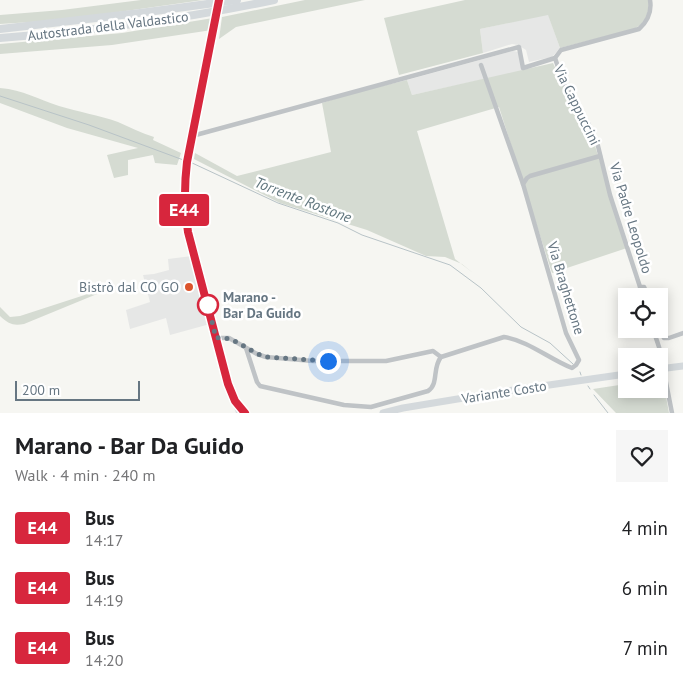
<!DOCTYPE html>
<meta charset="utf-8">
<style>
body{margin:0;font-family:"PT Sans",sans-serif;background:#f6f6f6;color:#202124;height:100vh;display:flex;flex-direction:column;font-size:19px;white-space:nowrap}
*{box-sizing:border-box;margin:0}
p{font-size:16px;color:#757577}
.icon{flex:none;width:28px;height:28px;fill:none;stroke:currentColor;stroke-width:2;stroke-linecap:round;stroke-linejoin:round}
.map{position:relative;height:413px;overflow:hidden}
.sheet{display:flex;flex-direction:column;background:#fff;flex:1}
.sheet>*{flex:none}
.badge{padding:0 10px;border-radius:4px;font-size:18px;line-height:32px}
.controls{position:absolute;left:618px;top:288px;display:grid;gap:10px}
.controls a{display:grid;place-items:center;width:50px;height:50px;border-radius:0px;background:#fff;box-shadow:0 2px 12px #0003;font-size:25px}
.scale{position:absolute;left:15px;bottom:12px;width:125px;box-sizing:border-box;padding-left:5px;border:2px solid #667682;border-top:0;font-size:14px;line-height:18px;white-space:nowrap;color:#667682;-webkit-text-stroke:4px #fff;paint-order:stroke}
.you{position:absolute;width:25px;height:25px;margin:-12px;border:4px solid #fff;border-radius:50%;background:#1a73e8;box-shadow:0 0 0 8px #1a73e833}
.map>.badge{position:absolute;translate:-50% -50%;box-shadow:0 0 0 2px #fff}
.round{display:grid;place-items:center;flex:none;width:52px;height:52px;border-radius:0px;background:#f6f6f6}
.summary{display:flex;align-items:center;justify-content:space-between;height:85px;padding:0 15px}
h1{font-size:24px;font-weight:700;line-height:38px}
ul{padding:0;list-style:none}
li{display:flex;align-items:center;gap:15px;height:60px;padding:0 15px}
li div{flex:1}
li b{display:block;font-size:19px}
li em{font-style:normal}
li .badge{min-width:55px;font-weight:700;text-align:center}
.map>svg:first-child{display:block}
.built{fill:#e6e7e6}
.green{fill:#d5dbd2}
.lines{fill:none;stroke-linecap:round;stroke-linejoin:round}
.stream{stroke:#b8c3c7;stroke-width:1}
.minor{stroke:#bfc3c6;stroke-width:4.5}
.secondary{stroke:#d4d9dc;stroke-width:5.5}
.trunk{stroke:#d4d9dc;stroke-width:7}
.motorway{stroke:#d4d9dc;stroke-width:8}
.line-casing{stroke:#fff;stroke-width:11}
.line{stroke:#d7263d;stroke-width:8}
.walk{stroke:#667682;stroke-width:5;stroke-dasharray:0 9}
.poi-dot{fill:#dc542c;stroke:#fff;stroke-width:2}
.stop-dot{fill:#fff;stroke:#d7263d;stroke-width:2.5}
.labels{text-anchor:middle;stroke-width:5;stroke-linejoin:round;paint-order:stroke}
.street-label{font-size:14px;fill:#667682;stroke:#fff}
.poi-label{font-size:14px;fill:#667682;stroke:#fff;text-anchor:end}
.stop-label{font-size:14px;font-weight:bold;fill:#667682;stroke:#fff;text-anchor:start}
.water-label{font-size:15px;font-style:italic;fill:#62777f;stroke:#fff}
</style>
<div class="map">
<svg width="683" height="413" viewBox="0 0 683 413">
<rect width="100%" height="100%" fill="#f6f6f2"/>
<g class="built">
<path d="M548,14L560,48L552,57L529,62L526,50L518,45L512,44L483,53L480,29Z"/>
<path d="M513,51L519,52L523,64L527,68L531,69L412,95L407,80Z"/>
<path d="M192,256L210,324L170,335L166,318L130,329L126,310L150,302L143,275L154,274L169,270L168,259Z"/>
</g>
<g class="green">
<path d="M141,0H203L62,20L0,24V15L62,10Z"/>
<path d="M305,0H365L236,27L219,39L222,17Z"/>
<path d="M465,0H649C649,13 646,23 634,29L560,48L548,15L480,29L483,53L399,75L384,18Z"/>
<path d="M213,18L212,30L112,45L0,54V44L122,33Z"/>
<path d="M553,63L570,99L591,133L627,248L552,273L499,107L417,131L455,259L473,273L462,264L445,257L426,256L367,230L280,203L194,159L195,153L237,176L331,152L322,103L353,93L407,80L412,95Z"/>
<path d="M0,88C24,90 37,99 59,106C78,112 99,115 118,122C130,127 141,133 154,137L153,140L181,153L177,165L155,163L153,155L128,160V175L114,178L107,155L138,148L67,128L0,103Z"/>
<path d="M97,291V294L24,324C13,326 9,324 0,316V307L10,317L20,316Z"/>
<path d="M663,380L669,413H616L593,389L626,384V389H659V381Z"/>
</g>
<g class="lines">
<g class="stream">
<path d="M0,96L89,125L186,161"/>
<path d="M190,162L278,203L338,223L362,235L450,265L481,288L521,327L550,343L573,364"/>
<path d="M580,372L581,375"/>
<path d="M588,386L590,389"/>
<path d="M594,395L608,413"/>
</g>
<g class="minor">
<path d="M481,65L523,184"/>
<path d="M192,136L519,47L523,68L555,58"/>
<path d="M640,287H644L648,296"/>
<path d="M643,296L610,195L598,146L588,123L563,82L555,58L561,50L639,29C648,21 652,12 650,0"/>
<path d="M659,327L664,338H669L683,333"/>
<path d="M653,329L659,347L672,413"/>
<path d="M217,338H229L257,354L266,357L313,361H386L433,351L441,357"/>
<path d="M246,348L257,382L260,386L344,405L371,407L428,391C439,384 432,368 441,357L504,337C529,341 549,359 572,368L576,365L579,360L566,333L523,184L527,178L530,176L600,156"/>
</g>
<g class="secondary">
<path d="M217,9L187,163C184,188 184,207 188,232L228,384L239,413"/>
<path d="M238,404L244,413"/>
</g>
<g class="trunk">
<path d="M659,369L683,366"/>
<path d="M383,413L403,408L500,392L626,374"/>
</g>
<g class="motorway">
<path d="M0,29L140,13L237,0"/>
<path d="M0,38C92,31 184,19 274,0"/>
</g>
</g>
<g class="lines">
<g class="line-casing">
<path id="line" d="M219,0L187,162C184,187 184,208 188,232L228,384L235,401L245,413"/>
</g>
<use href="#line" class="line"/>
<path class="walk" d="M208,305L216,338C234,335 249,352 266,357L328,361"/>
</g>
<circle class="poi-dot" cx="189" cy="287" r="5"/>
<circle class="stop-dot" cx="208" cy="305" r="10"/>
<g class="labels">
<g class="street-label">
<text transform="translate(108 26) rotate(-7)" y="5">Autostrada della Valdastico</text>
<text transform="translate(577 105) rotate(64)" y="5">Via Cappuccini</text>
<text transform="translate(631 218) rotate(73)" y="5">Via Padre Leopoldo</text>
<text transform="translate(566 288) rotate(73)" y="5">Via Braghettone</text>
<text transform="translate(504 392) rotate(-9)" y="5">Variante Costo</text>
</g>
<g class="poi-label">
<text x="179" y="292">Bistrò dal CO GO</text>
</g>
<g class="stop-label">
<text x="223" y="302">Marano -<tspan x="223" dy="16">Bar Da Guido</tspan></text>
</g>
<g class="water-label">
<text transform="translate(303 200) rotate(21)" y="5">Torrente Rostone</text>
</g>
</g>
</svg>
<div class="controls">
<a><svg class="icon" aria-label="locate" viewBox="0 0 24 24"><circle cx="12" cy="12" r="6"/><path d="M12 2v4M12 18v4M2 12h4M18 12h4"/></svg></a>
<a><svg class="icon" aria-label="layers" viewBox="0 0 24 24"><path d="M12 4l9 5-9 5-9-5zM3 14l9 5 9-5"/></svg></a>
</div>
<div class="scale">200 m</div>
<div class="you" style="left:328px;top:361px"></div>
<b class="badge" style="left:184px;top:210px;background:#d7263d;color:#fff">E44</b>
</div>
<section class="sheet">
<div class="summary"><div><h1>Marano - Bar Da Guido</h1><p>Walk · 4 min · 240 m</p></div><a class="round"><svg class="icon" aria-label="heart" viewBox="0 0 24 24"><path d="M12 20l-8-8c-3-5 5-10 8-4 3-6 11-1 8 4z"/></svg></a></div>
<ul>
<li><span class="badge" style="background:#d7263d;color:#fff">E44</span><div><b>Bus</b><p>14:17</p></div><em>4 min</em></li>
<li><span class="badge" style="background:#d7263d;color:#fff">E44</span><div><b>Bus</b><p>14:19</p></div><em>6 min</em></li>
<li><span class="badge" style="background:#d7263d;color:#fff">E44</span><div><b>Bus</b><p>14:20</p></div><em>7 min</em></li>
</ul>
</section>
